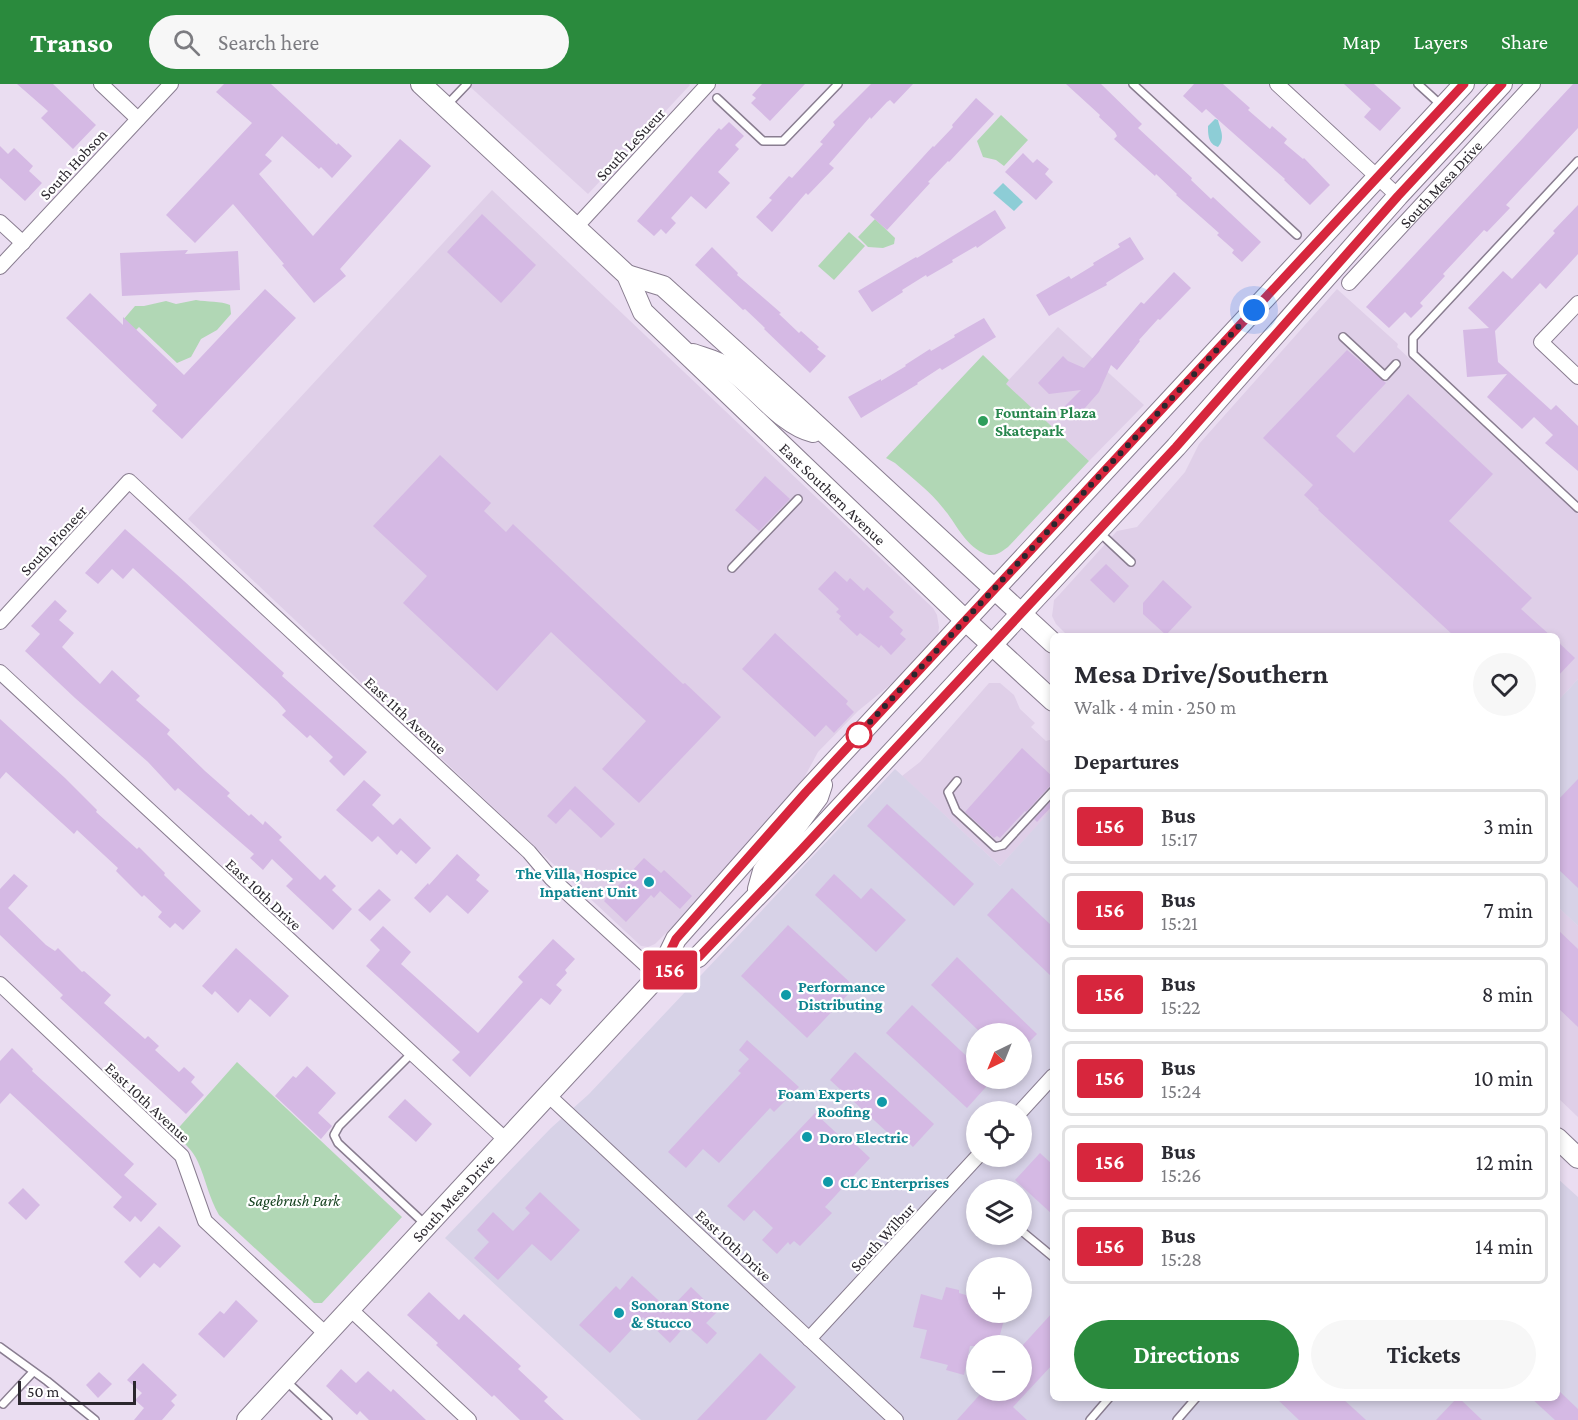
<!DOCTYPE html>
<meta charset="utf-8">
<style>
body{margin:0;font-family:"Crimson Pro",serif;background:#f7f7f7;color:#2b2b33;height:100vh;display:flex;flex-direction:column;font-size:22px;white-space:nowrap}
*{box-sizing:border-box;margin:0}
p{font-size:20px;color:#7c7c81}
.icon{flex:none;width:33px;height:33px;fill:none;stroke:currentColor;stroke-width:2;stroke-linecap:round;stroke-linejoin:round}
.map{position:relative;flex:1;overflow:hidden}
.drawer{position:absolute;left:1050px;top:549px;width:510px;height:768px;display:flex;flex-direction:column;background:#fff;border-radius:9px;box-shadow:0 3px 9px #0003}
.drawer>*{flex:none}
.badge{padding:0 12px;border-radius:4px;font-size:21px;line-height:39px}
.needle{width:39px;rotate:223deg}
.buttons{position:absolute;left:966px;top:939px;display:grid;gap:12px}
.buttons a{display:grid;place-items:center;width:66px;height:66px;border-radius:50%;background:#fff;box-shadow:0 3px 9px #0003;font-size:30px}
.scale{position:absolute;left:18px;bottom:15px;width:118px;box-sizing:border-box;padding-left:6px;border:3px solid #2b272e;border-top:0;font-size:16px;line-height:21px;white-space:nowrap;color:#2b272e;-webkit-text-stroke:4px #fff;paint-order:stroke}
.you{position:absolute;width:30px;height:30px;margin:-15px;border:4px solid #fff;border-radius:50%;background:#1a73e8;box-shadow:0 0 0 9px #1a73e833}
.map>.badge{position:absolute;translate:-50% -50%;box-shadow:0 0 0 3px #fff}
h2{padding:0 24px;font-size:22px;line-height:54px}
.round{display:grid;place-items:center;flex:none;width:63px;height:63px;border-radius:32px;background:#f7f7f7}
.headline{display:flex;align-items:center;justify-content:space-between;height:102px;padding:0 24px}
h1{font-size:28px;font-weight:700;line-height:45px}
.cta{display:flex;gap:12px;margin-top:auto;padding:12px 24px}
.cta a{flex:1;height:69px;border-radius:36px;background:#2a8a3d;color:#fff;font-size:24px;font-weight:700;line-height:69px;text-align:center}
.cta a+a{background:#f7f7f7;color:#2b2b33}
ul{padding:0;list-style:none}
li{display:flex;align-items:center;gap:18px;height:75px;margin:0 12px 9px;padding:0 12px;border:3px solid #e1e1e2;border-radius:9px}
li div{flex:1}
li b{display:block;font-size:22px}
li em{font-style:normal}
li .badge{min-width:66px;font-weight:700;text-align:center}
header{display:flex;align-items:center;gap:36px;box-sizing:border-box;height:84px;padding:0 30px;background:#2a8a3d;color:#fff}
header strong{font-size:28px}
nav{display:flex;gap:33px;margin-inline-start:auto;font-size:21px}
.search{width:420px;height:54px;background:#f7f7f7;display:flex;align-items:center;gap:15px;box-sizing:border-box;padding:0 21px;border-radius:33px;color:#7c7c81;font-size:22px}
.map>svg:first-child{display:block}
.built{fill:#dfcfe8}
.industrial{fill:#d7d2e7;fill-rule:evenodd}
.green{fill:#b1d7b5}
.water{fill:#8dcdd6}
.building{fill:#d5b9e4}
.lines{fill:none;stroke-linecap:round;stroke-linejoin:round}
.lane-casing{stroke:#897d90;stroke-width:10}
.street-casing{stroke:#897d90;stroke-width:16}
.secondary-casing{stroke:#897d90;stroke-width:22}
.lane{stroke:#fff;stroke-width:7}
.street{stroke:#fff;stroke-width:14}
.secondary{stroke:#fff;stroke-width:20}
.line-casing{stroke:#fff;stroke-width:14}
.line{stroke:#d7263d;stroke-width:9}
.walk{stroke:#2b272e;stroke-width:6;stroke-dasharray:0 10.8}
.leisure-dot{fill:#2e9e5b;stroke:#fff;stroke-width:2}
.stop-dot{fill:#fff;stroke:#d7263d;stroke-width:3}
.culture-dot{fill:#0f9aa8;stroke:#fff;stroke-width:2}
.labels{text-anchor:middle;stroke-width:4.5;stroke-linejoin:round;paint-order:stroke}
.street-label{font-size:16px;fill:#2b272e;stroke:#fff}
.leisure-label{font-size:16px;font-weight:bold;fill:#27864d;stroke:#fff;text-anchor:start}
.culture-label{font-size:16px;font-weight:bold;fill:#0d838f;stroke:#fff;text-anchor:start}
.park-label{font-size:16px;font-style:italic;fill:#113e1b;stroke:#fff}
</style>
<header>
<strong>Transo</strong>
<div class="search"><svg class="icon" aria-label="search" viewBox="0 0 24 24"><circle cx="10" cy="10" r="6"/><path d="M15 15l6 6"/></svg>Search here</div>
<nav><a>Map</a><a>Layers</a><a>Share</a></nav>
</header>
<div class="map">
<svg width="1578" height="1336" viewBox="0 0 1578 1336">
<rect width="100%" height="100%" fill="#eaddf1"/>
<g class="built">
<path d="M467,0H689L690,1L588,110Z"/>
<path d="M492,106L933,524L937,531L939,543L938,551L901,592L858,627L818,668L798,705L698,817L655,860L648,863L641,862L568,794L188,435Z"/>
<path d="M1337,205L1398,260L1397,263L1578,430V595L1557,618V552H1068L1056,540L1052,532L1053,525L1054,516L1059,511L1117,447L1137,443L1185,388L1199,360Z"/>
<path d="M1058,243L1144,321L1089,377L1005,300Z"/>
<path d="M989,599H1000L1014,611L1020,625L1035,639L1031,643L1046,657L1053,655V725L1000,782L902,692L920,678Z"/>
<path d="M1557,822L1578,842V1033L1557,1013Z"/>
</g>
<g class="industrial">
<path d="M1578,595V842L1557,822V618Z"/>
<path d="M895,685L1000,782L1053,724V1314H1557V1094L1578,1113V1336H641L445,1154L551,1044L589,1010ZM976,950H1022V994H976ZM976,1028H1022V1072H976ZM976,1106H1022V1150H976ZM976,1184H1022V1228H976ZM976,1262H1022V1306H976Z"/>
</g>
<g class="green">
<path d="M1001,31L1028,56L1004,82L996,76L983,73L977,57Z"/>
<path d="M875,135L895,154L894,160L883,164L868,163L858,153Z"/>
<path d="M849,148L865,162L834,196L818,182Z"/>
<path d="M196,216C207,218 221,217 230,221L231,230L217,246L201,255L191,273L177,279L139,243L135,247L123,236L135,222H144L166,217L176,220Z"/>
<path d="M983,271L1009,296L1006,300L1089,377L1008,463C1000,469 993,474 983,469C964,460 956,439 943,424C930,407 911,393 895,379L886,374Z"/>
<path d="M237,978L402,1133L322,1219H314L310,1215L219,1131C209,1114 206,1096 198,1078C193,1066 183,1058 174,1049Z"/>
</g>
<g class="water">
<path d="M1215,35L1218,36C1220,45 1226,54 1218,63C1208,60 1208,50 1208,42Z"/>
<path d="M1003,99L1023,118L1014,127L993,109Z"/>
</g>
<g class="building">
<path d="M17,0H53L96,41L73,65L41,34L48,27Z"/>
<path d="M224,0H271L337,61L338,59L352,72L332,94L321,83L319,85L282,52L265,71L272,77L259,90L313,152L400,55L431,82L340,185L346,192L314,219L282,181L284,180L233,120L195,159L166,131L252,39L216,8Z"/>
<path d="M762,0H805L770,37L751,19L756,14L752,11Z"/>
<path d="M871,0H913L894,20L890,16L887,18L871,35L870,33L829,80L834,84L808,111L806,109L772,148L756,133L772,116L769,114L789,92L792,94L823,60L820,58L835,41L833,38Z"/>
<path d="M1066,0H1101L1142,40L1138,44L1192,94L1191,96L1211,115L1213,113L1261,158L1242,178L1232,169L1234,166L1217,151L1219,149L1176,111L1177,110L1156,90L1155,92L1114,55L1117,52L1115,48L1099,33L1100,31Z"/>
<path d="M1194,0H1223L1250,24L1248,26L1270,45L1272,42L1287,55L1284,59L1303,75L1304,74L1330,101L1310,121L1284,96L1285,95L1206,25L1202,29L1183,12Z"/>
<path d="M1344,0H1374L1401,24L1380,47L1364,33L1371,25Z"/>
<path d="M1573,0H1578V44L1506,121L1510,124L1487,148L1484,146L1443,190L1445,192L1420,219L1423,222L1411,234L1405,228L1389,244L1366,223Z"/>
<path d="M976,14L994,30L949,78L948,77L928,98L930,99L887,146L870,131L933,62L934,63L953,43L952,41Z"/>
<path d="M729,38L744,52L735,61L739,65L718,88L730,99L706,125L691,112L671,134L676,139L666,150L661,145L654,152L637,137L700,65L719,44L721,46Z"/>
<path d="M0,62L8,70L14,64L33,82L29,87L42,99L25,117L0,94Z"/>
<path d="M1023,69L1033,79L1037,75L1049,85L1045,90L1053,98L1036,116L1005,88Z"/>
<path d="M1578,121V170L1546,205L1540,199L1495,247L1498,278L1551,326L1556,321L1578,342V387L1545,359L1553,351L1534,333L1522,345L1487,313L1507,290L1467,293L1463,246L1489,244L1468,224L1503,187L1512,195L1555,149L1553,147Z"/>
<path d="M995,126L1006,144L977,164L976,162L952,176L953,178L927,193L926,191L902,206L903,208L872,228L858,207L916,173L917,174Z"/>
<path d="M482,130L536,181L501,219L447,168Z"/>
<path d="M1130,153L1144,175L1106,199L1107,201L1049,232L1036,211L1069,192L1071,195L1094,181L1093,179L1120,163L1118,160Z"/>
<path d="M712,163L738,189L737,191L781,229L779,230L799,249L801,247L819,263L817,265L826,272L810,289L764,245L765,244L745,225L743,226L695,181Z"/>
<path d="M188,166L185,170L238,167L240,206L122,212L120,169Z"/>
<path d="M1174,188L1191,204L1160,236L1158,235L1139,256L1140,257L1117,286L1111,281L1099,308L1084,325L1070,332L1062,325L1081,306L1049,310L1038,299L1063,272L1068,277L1084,284L1141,218L1144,220Z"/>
<path d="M265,205L296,234L182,355L152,327L157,321L66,234L90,209L123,241V233L184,291Z"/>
<path d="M984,234L996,253L942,286L940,284L917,299L918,300L861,334L848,313L881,295V297L906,282L905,281L930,265L931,267L955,253L954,251Z"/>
<path d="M1347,266L1386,299L1336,352L1354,369L1408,310L1493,390L1449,437L1532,514L1521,525L1551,552H1454L1318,426L1319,425L1304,411L1313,401L1263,354Z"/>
<path d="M440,371L491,419L484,427L506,448L513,440L683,600L685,599L721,633L639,719L602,685L646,637L551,548L497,607L403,519L427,492L373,442Z"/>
<path d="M765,392L790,415L759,447L735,426Z"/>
<path d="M125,445L184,497L284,589L282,592L367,668L344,692L329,677L333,673L310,651L307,654L282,631L286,627L277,617L133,484L123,495L112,485L98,500L85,489Z"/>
<path d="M1106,480L1129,502L1114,519L1090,496Z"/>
<path d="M835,487L847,498L850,494L864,507L867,503L894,528L889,533L903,546L900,550L906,555L891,571L881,561L879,564L860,549L857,552L839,535L841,532L836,528L839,525L818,505Z"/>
<path d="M1163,496L1192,523L1166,551L1143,530V519Z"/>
<path d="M55,516L67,527L59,536L74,549L62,563L100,600L112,586L140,612L136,616L170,646L167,650L205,687L230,709L227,712L249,732L251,730L263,741L265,737L282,753L279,756L320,796L325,791L336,802L332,806L352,825L333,846L286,802L293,795L272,775L263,786L250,774L254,770L178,704L175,707L148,678L75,614L25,567L40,550L31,542Z"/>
<path d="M775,549L848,617L846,620L854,628L834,649L826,641L815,653L742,585Z"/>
<path d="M1557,557L1575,574L1557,593Z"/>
<path d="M0,635L65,694L97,726L96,728L137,765L139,763L165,789L164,791L201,827L183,846L175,839L170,844L158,833L162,828L144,811L142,813L116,787L118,784L77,746L74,750L6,688L0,695Z"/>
<path d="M1022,664L1053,693V701L1049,703L1026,728L1025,727L1000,754L997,752L994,754L965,728Z"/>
<path d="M1578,695V804L1557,784V717Z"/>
<path d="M364,696L381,711L372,721L393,741L400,734L431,764L416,780L401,766L397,771L378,752L372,758L336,726Z"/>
<path d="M575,702L615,740L601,754L570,725L556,740L547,732Z"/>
<path d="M1053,715V721L1037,738L1034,735Z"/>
<path d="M887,720L974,800L954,822L867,742Z"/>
<path d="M457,770L480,791L476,796L489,807L468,830L447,811L430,829L414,814L428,799L429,801Z"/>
<path d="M644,774L661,789L664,786L692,812L680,825L660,807L654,814L651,811L626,838L604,817Z"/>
<path d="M14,790L28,802L8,824L46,861L55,867L58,864L82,888L84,887L111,911L104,919L145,955L148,952L159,962L155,966L179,988L184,983L195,993L191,998L204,1011L186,1030L60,914L63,911L0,851V805Z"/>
<path d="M834,790L861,815L871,804L906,836L876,868L815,811Z"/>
<path d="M1012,804L1053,843V894L987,831Z"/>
<path d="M379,805L391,816L370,837L358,826Z"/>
<path d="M788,841L855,903L807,954L741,892Z"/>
<path d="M383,842L411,868L401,880L478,949L523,898L518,893L553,855L575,875L565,886L567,889L556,901L562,906L550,921L541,914L470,993L452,976L460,968L366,882L380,866L370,856Z"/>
<path d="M1557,845L1578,865V943L1557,923Z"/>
<path d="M236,864L289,912L270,933L250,915L238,929L215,907L212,911L202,902Z"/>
<path d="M957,873L1037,950L1022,965V950H982L931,901Z"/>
<path d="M912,921L976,981V994H994L967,1024L886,949Z"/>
<path d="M747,956L799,1003L774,1028L770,1024L719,1079L703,1065L686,1084L668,1068L741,989L738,987L749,975L739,966Z"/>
<path d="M12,964L33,985L32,987L134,1080L124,1091L157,1120L141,1138L135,1132L130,1138L113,1123L122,1113L10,1009L0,1020V977Z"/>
<path d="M855,968L934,1040L913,1063L903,1053L898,1058L830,996Z"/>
<path d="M307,982L336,1009L318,1029L332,1042L321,1055L275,1012L293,992L296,994Z"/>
<path d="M405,1015L432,1040L416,1058L388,1033Z"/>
<path d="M815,1029L846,1058L850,1055L870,1074L825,1123L832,1129L800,1162L794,1157L790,1161L788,1158L777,1170L762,1156L773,1144L754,1126L744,1137L727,1122Z"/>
<path d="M1040,1069L1053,1081V1131L1015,1096Z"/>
<path d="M23,1104L40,1121L26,1136L8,1119Z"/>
<path d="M540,1108L580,1146L551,1177L532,1160L498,1196L474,1174L489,1158L477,1146L493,1128L513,1147L530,1129L525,1124Z"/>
<path d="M159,1142L181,1162L160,1184L154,1179L140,1194L124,1178Z"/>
<path d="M632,1192L669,1226L691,1203L717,1228L706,1239L717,1249L707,1260L686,1241L670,1259L643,1233L610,1269L579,1241L616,1202L620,1206Z"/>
<path d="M946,1203L959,1206V1209L976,1214V1228H991L1005,1232L997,1262L985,1259L984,1262H970L964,1291L946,1286L948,1281L920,1274L927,1246L913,1243L921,1210L942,1216Z"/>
<path d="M429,1208L459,1236L464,1230L521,1282L518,1285L548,1313L544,1317L564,1336H520L494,1311L492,1313L436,1261L438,1259L407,1231Z"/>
<path d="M236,1216L258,1237L224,1274L198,1250L220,1227L224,1230Z"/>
<path d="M1053,1228V1280L1013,1323L1027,1336H957L984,1306H1022V1262Z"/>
<path d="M760,1269L796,1303L766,1336H697Z"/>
<path d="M143,1279L177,1311L171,1317L175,1321L162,1336H134L144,1324L135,1316L142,1309L127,1296Z"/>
<path d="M341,1285L356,1299L368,1287L391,1308L393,1305L426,1336H369L360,1327L357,1331L326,1302Z"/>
<path d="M99,1288L112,1300L98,1314L86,1301Z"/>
<path d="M1557,1305L1578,1325V1336H1555L1531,1314H1557Z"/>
<path d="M1276,1314H1342L1366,1336H1299Z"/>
<path d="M1457,1314H1459L1482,1336H1436Z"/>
</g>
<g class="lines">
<g class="lane-casing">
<g id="lane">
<path d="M1133,0L1297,151"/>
<path d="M1418,0L1441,21"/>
<path d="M717,14L763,57H783L838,0"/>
<path d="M446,22L467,0"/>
<path d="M1578,77L1413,254V270L1578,424"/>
<path d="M1343,253L1385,292L1396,280"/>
<path d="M1100,449L1131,478"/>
<path d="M732,484L798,415"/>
<path d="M957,697L948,708L956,727L995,763L1003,761L1053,707"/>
<path d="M412,969L339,1042L334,1051L338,1059L425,1140"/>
<path d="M1024,1149L1053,1173"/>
<path d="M0,1263L47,1297L95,1336"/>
<path d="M286,1297L328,1336"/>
<path d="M3,1320L33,1288"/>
<path d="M1090,1336L1109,1314"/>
<path d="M1177,1336L1196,1314"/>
</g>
</g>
<g class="street-casing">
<g id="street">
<path d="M101,0L138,35"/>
<path d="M1277,0L1398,112"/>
<path d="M0,138L23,159"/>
<path d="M576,143L708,0"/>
<path d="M0,183L171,0"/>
<path id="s1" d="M1349,199L1533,0"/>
<path d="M1578,219L1541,258L1578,293"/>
<path d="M0,538L129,397L529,768L551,794L658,892"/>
<path d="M0,588L506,1056"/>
<path d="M0,900L182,1072L205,1137L326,1250"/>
<path d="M548,1011L896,1336"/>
<path d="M1020,1028L1053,992"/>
<path d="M350,1225L469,1336"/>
<path d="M809,1255L978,1072"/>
</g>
</g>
<g class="secondary-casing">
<g id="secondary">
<path id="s2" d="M421,0L627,191L643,228L965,536L1053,617"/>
<path d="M627,191L663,202L798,324L1053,559"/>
<path d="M693,270C704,274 717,277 728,284C754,301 782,341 813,348"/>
<path d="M758,805L763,787L818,713L822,701"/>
<path d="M658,892L698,873L801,766L1176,363L1398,112L1502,0"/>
<path d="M1557,1054L1578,1074"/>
<path id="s3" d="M247,1336L658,892L676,855L806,708L1464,0"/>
</g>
</g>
<use href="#lane" class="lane"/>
<use href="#street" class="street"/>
<use href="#secondary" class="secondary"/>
</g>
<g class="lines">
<g class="line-casing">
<path id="line" d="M1464,0L806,708L676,855L658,892L699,873L801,766L1176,363L1398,112L1502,0"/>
</g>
<use href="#line" class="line"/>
<path class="walk" d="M859,651L857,652L1254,226"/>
</g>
<circle class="leisure-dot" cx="983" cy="337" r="6"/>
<circle class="stop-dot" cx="859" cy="651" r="12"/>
<g class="culture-dot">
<circle cx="649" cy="798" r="6"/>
<circle cx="786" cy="911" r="6"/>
<circle cx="882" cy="1018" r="6"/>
<circle cx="807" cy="1053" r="6"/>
<circle cx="828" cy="1098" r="6"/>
<circle cx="619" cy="1229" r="6"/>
</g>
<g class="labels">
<g class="street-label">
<text transform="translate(630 60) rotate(-47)" y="6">South LeSueur</text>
<text transform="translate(73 80) rotate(-47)" y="6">South Hobson</text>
<text dy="6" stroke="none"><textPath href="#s1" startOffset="135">South Mesa Drive</textPath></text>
<text dy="6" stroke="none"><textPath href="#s2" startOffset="584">East Southern Avenue</textPath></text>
<text transform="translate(53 456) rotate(-47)" y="6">South Pioneer</text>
<text transform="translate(406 631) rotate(43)" y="6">East 11th Avenue</text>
<text transform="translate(264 810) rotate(43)" y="6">East 10th Drive</text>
<text transform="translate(148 1018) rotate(43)" y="6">East 10th Avenue</text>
<text dy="6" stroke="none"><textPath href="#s3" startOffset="303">South Mesa Drive</textPath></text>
<text transform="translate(882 1153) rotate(-47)" y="6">South Wilbur</text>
<text transform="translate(734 1161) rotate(43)" y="6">East 10th Drive</text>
</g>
<g class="leisure-label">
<text x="995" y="334">Fountain Plaza<tspan x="995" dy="18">Skatepark</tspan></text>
</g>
<g class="culture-label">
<text x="637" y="795" text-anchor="end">The Villa, Hospice<tspan x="637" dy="18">Inpatient Unit</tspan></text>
<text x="798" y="908">Performance<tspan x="798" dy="18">Distributing</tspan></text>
<text x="870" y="1015" text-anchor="end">Foam Experts<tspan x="870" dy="18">Roofing</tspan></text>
<text x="819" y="1059">Doro Electric</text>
<text x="840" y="1104">CLC Enterprises</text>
<text x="631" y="1226">Sonoran Stone<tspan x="631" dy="18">&amp; Stucco</tspan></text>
</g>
<g class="park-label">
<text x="294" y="1122">Sagebrush Park</text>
</g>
</g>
</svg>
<div class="buttons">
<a><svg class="needle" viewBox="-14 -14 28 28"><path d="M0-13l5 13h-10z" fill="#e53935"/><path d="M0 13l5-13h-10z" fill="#7c7c81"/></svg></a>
<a><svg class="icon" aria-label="locate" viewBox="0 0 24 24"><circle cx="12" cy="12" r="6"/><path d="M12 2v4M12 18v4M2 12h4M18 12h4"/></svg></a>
<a><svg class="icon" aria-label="layers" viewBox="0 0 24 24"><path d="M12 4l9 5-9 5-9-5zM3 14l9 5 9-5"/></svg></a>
<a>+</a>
<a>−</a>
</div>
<div class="scale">50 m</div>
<div class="you" style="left:1254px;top:226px"></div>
<b class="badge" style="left:670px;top:886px;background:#d7263d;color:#fff">156</b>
<section class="drawer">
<div class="headline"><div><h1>Mesa Drive/Southern</h1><p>Walk · 4 min · 250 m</p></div><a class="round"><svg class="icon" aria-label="heart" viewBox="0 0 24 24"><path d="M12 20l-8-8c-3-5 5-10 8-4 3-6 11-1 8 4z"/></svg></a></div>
<h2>Departures</h2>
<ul>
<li><span class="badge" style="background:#d7263d;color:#fff">156</span><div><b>Bus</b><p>15:17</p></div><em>3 min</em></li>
<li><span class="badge" style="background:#d7263d;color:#fff">156</span><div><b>Bus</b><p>15:21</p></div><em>7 min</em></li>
<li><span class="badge" style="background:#d7263d;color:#fff">156</span><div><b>Bus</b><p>15:22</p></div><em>8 min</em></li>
<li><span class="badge" style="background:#d7263d;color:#fff">156</span><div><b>Bus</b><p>15:24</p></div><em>10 min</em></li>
<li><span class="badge" style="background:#d7263d;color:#fff">156</span><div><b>Bus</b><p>15:26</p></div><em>12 min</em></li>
<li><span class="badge" style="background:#d7263d;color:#fff">156</span><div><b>Bus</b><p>15:28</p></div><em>14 min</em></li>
</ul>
<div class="cta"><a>Directions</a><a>Tickets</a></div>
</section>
</div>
